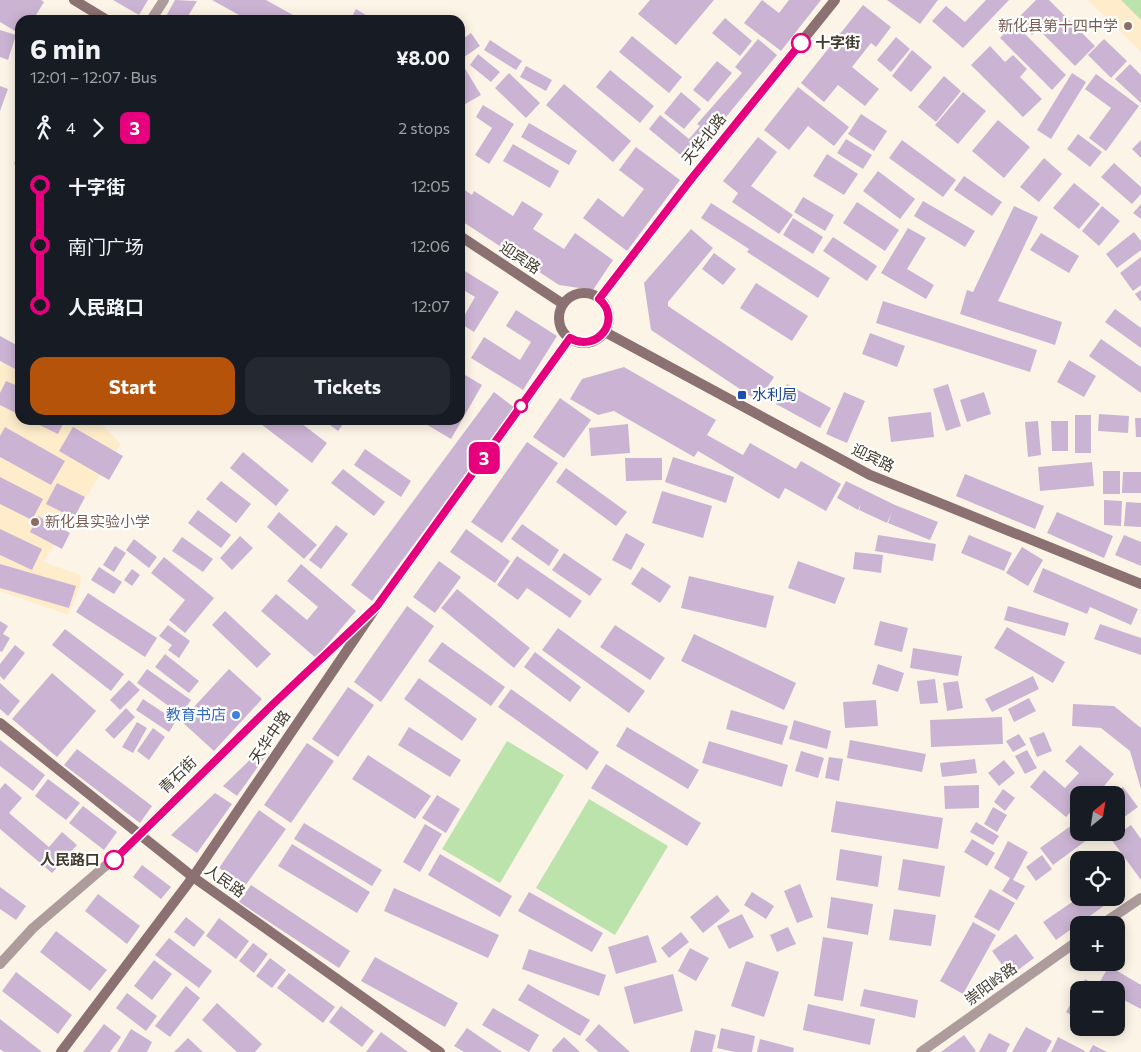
<!DOCTYPE html>
<meta charset="utf-8">
<style>
body{margin:0;font-family:Commissioner,"Noto Sans SC",sans-serif;background:#242831;color:#f1f3f6;height:100vh;display:flex;flex-direction:column;font-size:19px;white-space:nowrap}
*{box-sizing:border-box;margin:0}
p{font-size:16px;color:#9ea1a6}
.icon{flex:none;width:28px;height:28px;fill:none;stroke:currentColor;stroke-width:2;stroke-linecap:round;stroke-linejoin:round}
.map{position:relative;flex:1;overflow:hidden}
.drawer{position:absolute;left:15px;top:15px;width:450px;height:410px;display:flex;flex-direction:column;background:#171b24;border-radius:15px;box-shadow:0 2px 12px #0003}
.drawer>*{flex:none}
.badge{padding:0 10px;border-radius:8px;font-size:18px;line-height:32px}
.needle{width:32px;rotate:30deg}
.fabs{position:absolute;left:1070px;top:786px;display:grid;gap:10px}
.fabs a{display:grid;place-items:center;width:55px;height:55px;border-radius:10px;background:#171b24;box-shadow:0 2px 12px #0003;font-size:25px}
.map>.badge{position:absolute;translate:-50% -50%;box-shadow:0 0 0 2px #fff}
.legs{display:flex;align-items:center;gap:8px;height:55px;padding:0 15px;font-size:16px}
.legs p{margin-inline-start:auto}
.overview{display:flex;align-items:center;justify-content:space-between;height:85px;padding:0 15px}
h1{font-size:28px;font-weight:700;line-height:38px}
.primary-button{display:flex;gap:10px;margin-top:auto;padding:10px 15px}
.primary-button a{flex:1;height:58px;border-radius:15px;background:#b45309;color:#fff;font-size:20px;font-weight:700;line-height:58px;text-align:center}
.primary-button a+a{background:#242831;color:#f1f3f6}
ul{padding:0 15px;list-style:none}
li{display:flex;align-items:center;gap:18px;height:60px;font-size:19px}
li i{display:grid;place-items:center;width:8px;height:100%;margin:0 6px;background:currentColor}
li i::after{content:'';width:12px;height:12px;margin:-6px;border:4px solid;border-radius:50%;background:#171b24}
li p{margin-inline-start:auto}
li:first-child i{background:linear-gradient(#0000 50%,currentColor 0)}
li:last-child i{background:linear-gradient(currentColor 50%,#0000 0)}
.map>svg:first-child{display:block}
.built{fill:#feeccb}
.green{fill:#bde3ad}
.building{fill:#cbb4d3}
.lines{fill:none;stroke-linecap:round;stroke-linejoin:round}
.street{stroke:#ae9c9d;stroke-width:10}
.secondary{stroke:#8b7172;stroke-width:10}
.street-bridge{stroke:#ae9c9d;stroke-width:10}
.line-1-casing{stroke:#fff;stroke-width:11}
.line-1{stroke:#e6007e;stroke-width:8}
.education-dot{fill:#8d6e63;stroke:#fff;stroke-width:2}
.stop-1-dot{fill:#fff;stroke:#e6007e;stroke-width:2.5}
.transit-dot{fill:#1a4fb4;stroke:#fff;stroke-width:2}
.shop-dot{fill:#3f7fe0;stroke:#fff;stroke-width:2}
.labels{text-anchor:middle;stroke-width:4.5;stroke-linejoin:round;paint-order:stroke}
.education-label{font-size:15px;fill:#785e54;stroke:#fff;text-anchor:end}
.stop-label{font-size:15px;font-weight:bold;fill:#423b2d;stroke:#fff;text-anchor:start}
.street-label{font-size:15px;fill:#423b2d;stroke:#fff}
.transit-label{font-size:15px;fill:#164399;stroke:#fff;text-anchor:start}
.shop-label{font-size:15px;fill:#366cbe;stroke:#fff;text-anchor:end}
</style>
<div class="map">
<svg width="1141" height="1052" viewBox="0 0 1141 1052">
<rect width="100%" height="100%" fill="#fcf5e7"/>
<g class="built">
<path d="M1088,0H1141V52Z"/>
<path d="M6,356L20,364V420H97L121,444L43,562L81,575L80,587L68,615L0,591V366Z"/>
</g>
<g class="green">
<path d="M1121,0H1141V20Z"/>
<path d="M507,741L564,775L500,883L442,849Z"/>
<path d="M589,799L668,846L615,935L536,888Z"/>
</g>
<g class="building">
<path d="M0,0H41L44,2L33,20H20V34L0,22Z"/>
<path d="M113,0H148L139,15Z"/>
<path d="M175,0L197,1L187,18L190,20H164Z"/>
<path d="M212,0H266L302,20H248Z"/>
<path d="M650,0H714L676,45L638,14Z"/>
<path d="M762,0L779,13L789,0H821L781,51L744,23Z"/>
<path d="M887,0H938L920,24Z"/>
<path d="M986,0H1009L963,48L932,21L946,6L965,22Z"/>
<path d="M1036,0H1049L1095,46L1075,66L1038,29L1032,35L1016,20Z"/>
<path d="M863,5L891,27L876,47L871,43L852,67L879,89L865,106L838,85L824,102L801,83Z"/>
<path d="M356,9L374,20H350Z"/>
<path d="M725,18L752,41L740,56L712,33Z"/>
<path d="M1014,23L1066,75L1052,90L1000,38Z"/>
<path d="M0,30L16,35L8,60L0,57Z"/>
<path d="M471,33L480,46L460,60V41Z"/>
<path d="M632,36L682,77L669,93L619,52Z"/>
<path d="M896,37L910,49L891,72L877,60Z"/>
<path d="M758,39L777,55L689,162L649,129L660,115L689,139L700,126L697,124L742,73L735,67Z"/>
<path d="M1104,39L1127,61L1111,78L1088,55Z"/>
<path d="M490,40L522,61L516,70L484,50Z"/>
<path d="M990,46L1005,62L1013,55L1027,69L1020,77L1042,99L1023,117L971,65Z"/>
<path d="M912,50L932,67L911,92L892,76Z"/>
<path d="M478,54L500,72L491,82L470,65Z"/>
<path d="M717,61L732,73L708,102L693,90Z"/>
<path d="M1130,64L1141,75V103L1115,79Z"/>
<path d="M526,66L552,80L546,91L520,77Z"/>
<path d="M464,67L481,95L460,107V69Z"/>
<path d="M610,70L654,106L640,123L596,87Z"/>
<path d="M509,73L540,103L526,118L495,88Z"/>
<path d="M1072,73L1086,82L1051,139L1037,130Z"/>
<path d="M1096,74L1139,106L1106,151L1089,138L1111,108L1085,89Z"/>
<path d="M944,76L961,91L936,122L918,107Z"/>
<path d="M564,84L631,141L613,162L546,105Z"/>
<path d="M0,86L8,89L0,111Z"/>
<path d="M798,87L849,127L834,146L808,126L789,150L764,130Z"/>
<path d="M681,92L701,109L684,129L664,113Z"/>
<path d="M963,92L986,111L958,144L935,125Z"/>
<path d="M483,105L514,124L489,164L475,155L492,128L476,117Z"/>
<path d="M861,114L887,131L874,151L848,134Z"/>
<path d="M998,120L1030,147L1004,178L972,151Z"/>
<path d="M529,123L577,151L569,165L521,137Z"/>
<path d="M1078,134L1102,152L1090,167L1067,149Z"/>
<path d="M758,137L777,152L751,186L793,215L779,234L732,202L738,193L723,181Z"/>
<path d="M846,139L872,155L863,169L837,153Z"/>
<path d="M902,140L956,180L943,197L889,158Z"/>
<path d="M1141,140V158L1132,149Z"/>
<path d="M513,144L559,171L550,188L503,161Z"/>
<path d="M20,145V166L14,164Z"/>
<path d="M636,147L680,180L627,251L583,218L598,198L623,217L644,189L619,170Z"/>
<path d="M827,154L858,174L844,195L813,176Z"/>
<path d="M1044,158L1062,174L1039,202L1020,187Z"/>
<path d="M1114,163L1141,187V194L1132,204L1101,177Z"/>
<path d="M878,171L915,199L900,219L863,191Z"/>
<path d="M964,176L1002,202L992,216L954,190Z"/>
<path d="M1074,183L1100,204L1079,229L1053,208Z"/>
<path d="M460,187L472,195L474,191L513,216L522,201L543,214L533,229L564,249L575,233L613,260L593,290L559,285L460,220Z"/>
<path d="M803,197L834,215L825,231L794,212Z"/>
<path d="M923,201L975,231L965,247L914,216Z"/>
<path d="M857,202L899,230L885,251L843,223Z"/>
<path d="M711,203L830,278L818,298L747,252L749,249L701,218Z"/>
<path d="M1141,204V219L1133,213Z"/>
<path d="M1014,206L1038,217L998,301L1062,322L1055,345L960,314L967,290L973,292Z"/>
<path d="M1102,206L1120,221L1099,246L1082,231Z"/>
<path d="M793,218L823,237L813,254L783,235Z"/>
<path d="M908,228L926,238L907,269L934,285L926,299L881,273Z"/>
<path d="M691,229L713,248L668,302V306L774,377L758,401L651,330L644,283Z"/>
<path d="M1134,232L1141,241V250L1117,268L1106,254Z"/>
<path d="M1041,233L1079,256L1069,273L1030,250Z"/>
<path d="M833,237L877,266L867,281L823,251Z"/>
<path d="M714,253L736,269L723,285L702,269Z"/>
<path d="M1141,257V285L1133,291L1120,273Z"/>
<path d="M460,268L499,292L474,332L460,323L475,297L460,288Z"/>
<path d="M756,283L808,316L792,341L740,308Z"/>
<path d="M1141,290V302L1135,294Z"/>
<path d="M883,301L1037,350L1030,372L876,323Z"/>
<path d="M1115,309L1141,328V348L1105,322Z"/>
<path d="M516,310L557,336L523,390L471,358L484,337L520,360L531,342L506,326Z"/>
<path d="M870,333L905,346L897,367L862,354Z"/>
<path d="M0,336L20,347V364L17,370L0,361Z"/>
<path d="M1101,339L1141,367V393L1089,356Z"/>
<path d="M1069,360L1096,376L1084,397L1057,382Z"/>
<path d="M624,367L716,420L707,435L743,455L750,443L796,469L801,461L841,484L826,511L785,488L779,499L698,451L694,457L614,411L598,415L570,399L582,379Z"/>
<path d="M460,372L482,385L451,439L419,420H460Z"/>
<path d="M6,381L20,387V415L0,405V393Z"/>
<path d="M787,384L831,408L820,428L776,404Z"/>
<path d="M948,384L961,426L946,431L933,389Z"/>
<path d="M494,392L515,408L372,601L351,585Z"/>
<path d="M844,392L865,401L847,443L826,434Z"/>
<path d="M984,392L991,414L967,422L960,400Z"/>
<path d="M560,398L591,420L564,458L533,437Z"/>
<path d="M931,412L934,437L891,442L888,417Z"/>
<path d="M1099,414L1129,416L1128,433L1098,431Z"/>
<rect x="1075" y="415" width="16" height="38"/>
<path d="M1135,418H1141V437H1136Z"/>
<path d="M29,420H65L58,434Z"/>
<path d="M258,420H297L327,443L312,463L257,421Z"/>
<path d="M323,420H346L338,431Z"/>
<path d="M1038,421L1041,455L1028,457L1025,422Z"/>
<path d="M1051,421H1068V451H1052Z"/>
<path d="M628,424L630,453L591,456L589,428Z"/>
<path d="M5,427L65,461L51,485L0,457V436Z"/>
<path d="M73,427L123,456L109,480L59,451Z"/>
<path d="M527,442L558,463L502,543L471,522Z"/>
<path d="M365,449L411,481L401,497L354,465Z"/>
<path d="M243,452L289,490L276,506L230,468Z"/>
<path d="M673,457L734,477L726,503L665,482Z"/>
<path d="M625,458H662V480L626,481Z"/>
<path d="M1092,462L1094,486L1040,491L1038,467Z"/>
<path d="M566,468L627,512L616,526L556,482Z"/>
<path d="M343,469L385,502L374,516L331,483Z"/>
<rect x="1103" y="471" width="17" height="23"/>
<path d="M1123,472H1141V493H1122Z"/>
<path d="M965,474L1044,506L1035,529L956,496Z"/>
<path d="M0,477L43,499L32,520L0,504Z"/>
<path d="M221,481L251,504L236,523L206,499Z"/>
<path d="M846,481L895,505L938,522L930,540L888,523L892,512L887,523L859,510L861,504L858,510L837,498Z"/>
<path d="M57,483L85,497L74,518L46,504Z"/>
<path d="M662,491L712,506L703,538L652,523Z"/>
<path d="M1104,500L1122,501L1121,526L1104,525Z"/>
<path d="M1126,502L1141,503V527L1124,526Z"/>
<path d="M198,510L231,535L221,548L188,523Z"/>
<path d="M279,512L317,545L304,559L267,527Z"/>
<path d="M1057,512L1113,536L1104,558L1047,533Z"/>
<path d="M38,516L70,533L62,549L30,532Z"/>
<path d="M522,524L559,550L549,566L511,539Z"/>
<path d="M336,525L348,534L321,569L309,560Z"/>
<path d="M0,529L42,549L32,570L0,555Z"/>
<path d="M466,529L510,561L495,583L450,552Z"/>
<path d="M626,533L645,544L631,570L612,560Z"/>
<path d="M878,535L936,544L933,561L875,551Z"/>
<path d="M969,535L1012,553L1004,571L961,553Z"/>
<path d="M1124,535L1141,542V566L1115,555Z"/>
<path d="M240,536L253,548L232,570L220,558Z"/>
<path d="M182,537L213,559L203,572L172,551Z"/>
<path d="M134,539L157,557L149,568L126,550Z"/>
<path d="M115,546L126,553L114,572L103,565Z"/>
<path d="M1022,547L1043,560L1028,586L1006,573Z"/>
<path d="M855,552L883,555L881,573L853,569Z"/>
<path d="M564,553L602,579L590,596L552,570Z"/>
<path d="M517,556L582,601L570,618L527,588L518,600L497,585Z"/>
<path d="M164,557L214,598L185,633L169,620L185,600L151,573Z"/>
<path d="M439,561L461,577L435,613L413,597Z"/>
<path d="M798,561L845,578L835,604L788,588Z"/>
<path d="M0,564L76,586L69,608L0,588Z"/>
<path d="M301,564L356,611L316,658L261,611L276,594L307,620L318,607L287,581Z"/>
<path d="M99,567L122,582L114,594L91,580Z"/>
<path d="M642,567L671,586L660,603L631,584Z"/>
<path d="M1043,568L1138,609L1131,625L1090,607L1087,614L1033,592Z"/>
<path d="M132,569L140,575L132,586L124,580Z"/>
<path d="M689,576L774,596L766,628L681,608Z"/>
<path d="M457,589L530,648L514,668L441,608Z"/>
<path d="M88,593L157,638L145,657L76,612Z"/>
<path d="M407,606L434,626L381,702L354,682Z"/>
<path d="M1008,606L1069,623L1065,636L1004,620Z"/>
<path d="M225,611L271,654L257,668L212,625Z"/>
<path d="M0,621L8,626L3,634L10,638L2,652L0,651Z"/>
<path d="M880,621L908,628L902,652L874,645Z"/>
<path d="M1100,624L1141,638V655L1094,639Z"/>
<path d="M168,625L190,641L179,658L168,650L172,645L159,636Z"/>
<path d="M615,625L665,658L650,680L600,647Z"/>
<path d="M1007,627L1065,662L1053,683L994,648Z"/>
<path d="M558,628L645,691L629,713L542,650Z"/>
<path d="M65,629L124,674L111,691L52,645Z"/>
<path d="M694,634L796,683L784,710L681,661Z"/>
<path d="M442,642L505,687L491,706L428,661Z"/>
<path d="M15,645L25,653L4,680L0,676V664Z"/>
<path d="M913,648L962,656L958,676L910,668Z"/>
<path d="M535,652L581,687L570,702L524,667Z"/>
<path d="M165,654L199,681L189,693L155,667Z"/>
<path d="M878,664L904,673L898,692L872,684Z"/>
<path d="M147,669L191,700L181,715L137,683Z"/>
<path d="M229,669L262,699L214,751L181,721Z"/>
<path d="M52,673L96,711L57,757L12,719Z"/>
<path d="M1033,676L1039,689L992,712L985,699Z"/>
<path d="M419,678L477,719L462,741L404,699Z"/>
<path d="M935,679L938,703L920,704L917,681Z"/>
<path d="M129,680L140,690L120,710L110,700Z"/>
<path d="M958,681L963,708L947,711L943,683Z"/>
<path d="M0,683L20,701L8,716L0,709Z"/>
<path d="M348,687L374,705L338,757L312,739Z"/>
<path d="M511,689L599,752L587,770L498,707Z"/>
<path d="M1029,698L1036,711L1014,722L1008,709Z"/>
<path d="M143,699L176,721L169,732L136,710Z"/>
<path d="M876,700L878,726L845,728L843,702Z"/>
<path d="M1073,704L1114,706L1141,728V789L1130,751L1101,728L1072,726Z"/>
<path d="M126,708L135,717L114,739L105,730Z"/>
<path d="M731,710L788,726L782,745L726,729Z"/>
<path d="M1002,717L1003,744L931,747L930,720Z"/>
<path d="M794,720L831,731L827,749L789,739Z"/>
<path d="M137,722L147,728L133,753L122,747Z"/>
<path d="M409,727L461,760L450,777L398,745Z"/>
<path d="M627,727L699,770L688,789L616,746Z"/>
<path d="M153,728L165,737L149,760L137,751Z"/>
<path d="M1044,732L1052,751L1037,757L1029,738Z"/>
<path d="M1019,734L1026,745L1013,752L1006,741Z"/>
<path d="M0,740L45,775L33,791L0,766Z"/>
<path d="M850,740L926,754L922,772L847,758Z"/>
<path d="M709,741L788,765L782,787L702,763Z"/>
<path d="M307,743L334,761L291,823L264,805Z"/>
<path d="M1080,745L1114,774L1100,791L1094,786L1086,795H1079V803L1066,817L1030,787L1044,770L1065,788L1079,773L1065,761Z"/>
<path d="M77,749L152,806L140,823L64,765Z"/>
<path d="M261,749L267,754L237,796L223,786Z"/>
<path d="M1027,750L1037,768L1025,774L1015,756Z"/>
<path d="M801,751L824,758L818,778L795,771Z"/>
<path d="M368,755L431,796L415,819L352,779Z"/>
<path d="M829,757L843,759L839,781L825,778Z"/>
<path d="M975,759L977,773L942,777L940,763Z"/>
<path d="M1004,760L1015,773L999,786L988,773Z"/>
<path d="M606,764L701,823L687,846L591,788Z"/>
<path d="M48,779L80,803L66,820L35,796Z"/>
<path d="M5,783L22,798L9,813L49,847L62,832L77,845L52,873L0,829V789Z"/>
<path d="M979,785V808L945,809L944,786Z"/>
<path d="M1123,787L1138,807L1116,823V795H1112Z"/>
<path d="M1003,789L1015,798L1005,811L994,802Z"/>
<path d="M215,793L232,804L197,853L171,835Z"/>
<path d="M437,795L460,809L446,833L422,818Z"/>
<path d="M836,801L943,818L938,849L831,832Z"/>
<path d="M83,806L117,832L104,850L69,823Z"/>
<path d="M993,807L1007,815L997,832L984,824Z"/>
<path d="M259,810L286,829L245,886L219,868Z"/>
<path d="M1079,820V832H1093L1095,834L1053,865L1040,848Z"/>
<path d="M976,822L999,836L993,845L970,832Z"/>
<path d="M304,823L382,870L372,886L294,839Z"/>
<path d="M425,824L442,834L420,872L403,862Z"/>
<path d="M1131,825L1141,839V880L1111,839Z"/>
<path d="M972,839L995,853L987,866L964,852Z"/>
<path d="M1008,841L1028,852L1013,880L1025,886L1017,900L1002,891L1010,878L994,868Z"/>
<path d="M292,844L370,892L357,913L278,866Z"/>
<path d="M840,849L882,856L878,887L836,880Z"/>
<path d="M440,854L512,896L500,917L428,875Z"/>
<path d="M1042,855L1052,869L1036,881L1026,867Z"/>
<path d="M903,859L945,866L940,897L898,890Z"/>
<path d="M142,865L171,887L161,899L133,877Z"/>
<path d="M800,884L813,917L797,923L784,891Z"/>
<path d="M1116,884L1122,892L1116,896Z"/>
<path d="M251,885L350,951L339,968L239,902Z"/>
<path d="M0,887L26,906L16,920L0,909Z"/>
<path d="M394,888L499,935L488,958L384,911Z"/>
<path d="M990,889L1015,903L999,931L974,917Z"/>
<path d="M529,892L603,933L592,952L518,911Z"/>
<path d="M752,892L774,906L766,919L744,905Z"/>
<path d="M98,894L140,926L127,944L85,911Z"/>
<path d="M717,895L730,911L703,933L690,917Z"/>
<path d="M831,897L873,904L868,935L827,928Z"/>
<path d="M1078,898H1115L1056,940L1043,922Z"/>
<path d="M894,909L936,915L931,946L889,940Z"/>
<path d="M742,914L754,937L729,949L717,926Z"/>
<path d="M186,917L205,932L194,947L174,932Z"/>
<path d="M219,918L249,941L236,959L206,936Z"/>
<path d="M973,922L996,935L963,994L940,981Z"/>
<path d="M788,927L796,944L777,952L770,935Z"/>
<path d="M56,931L107,970L90,991L40,952Z"/>
<path d="M681,932L689,942L669,958L661,948Z"/>
<path d="M1016,934L1034,958L1010,976L992,951Z"/>
<path d="M648,935L657,962L616,974L608,947Z"/>
<path d="M823,937L853,942L843,1001L814,996Z"/>
<path d="M169,938L212,971L199,988L155,955Z"/>
<path d="M253,943L268,954L254,973L239,961Z"/>
<path d="M690,948L709,958L696,981L678,971Z"/>
<path d="M529,949L606,975L599,996L522,969Z"/>
<path d="M375,957L458,1003L445,1027L361,981Z"/>
<path d="M270,958L286,970L272,988L256,976Z"/>
<path d="M154,960L172,974L152,1000L134,986Z"/>
<path d="M746,961L779,972L764,1017L731,1006Z"/>
<path d="M1109,966L1141,985V1009L1116,996V990H1106L1098,985Z"/>
<path d="M16,972L72,1015L58,1034L2,991Z"/>
<path d="M289,973L335,1007L323,1023L277,988Z"/>
<path d="M673,974L683,1011L634,1024L624,987Z"/>
<path d="M1085,979L1104,990H1079V1020L1066,1012Z"/>
<path d="M528,984L590,1020L580,1036L518,1000Z"/>
<path d="M186,986L200,998L170,1037L155,1026Z"/>
<path d="M864,989L918,1000L915,1018L860,1006Z"/>
<path d="M127,993L157,1016L146,1031L116,1008Z"/>
<path d="M217,1003L262,1044L255,1052H237L202,1020Z"/>
<path d="M808,1004L875,1019L870,1045L803,1030Z"/>
<path d="M341,1006L374,1031L362,1047L329,1022Z"/>
<path d="M493,1008L539,1035L529,1052L482,1025Z"/>
<path d="M0,1019L42,1052H4L0,1049Z"/>
<path d="M104,1024L121,1037L110,1052H83Z"/>
<path d="M599,1024L630,1052H599L585,1040Z"/>
<path d="M1026,1027L1052,1041L1046,1052H1012Z"/>
<path d="M467,1028L502,1052H464L454,1046Z"/>
<path d="M721,1028L755,1036L752,1052H735L717,1048Z"/>
<path d="M131,1029L152,1042L147,1052H117Z"/>
<path d="M695,1030L716,1035L712,1052H690Z"/>
<path d="M381,1032L408,1052H366Z"/>
<path d="M989,1033L1010,1044L1006,1052H979Z"/>
<path d="M964,1035L976,1051L974,1052H941Z"/>
<path d="M564,1037L580,1052H553L552,1050Z"/>
<path d="M1058,1037L1085,1051L1084,1052H1051Z"/>
<path d="M188,1038L203,1052H174Z"/>
<path d="M760,1039L794,1048L793,1052H757Z"/>
<path d="M1093,1045L1107,1052H1089Z"/>
</g>
<g class="lines">
<g class="street">
<path d="M151,20L164,0"/>
<path d="M154,820L271,706L369,614"/>
<path d="M1101,925L1141,898"/>
<path d="M0,964L33,928L124,850"/>
<path d="M921,1052L1079,940"/>
</g>
<g class="secondary">
<path d="M74,0L107,20"/>
<path d="M460,236L563,304"/>
<circle cx="584" cy="318" r="25"/>
<path d="M599,299L692,178L835,0"/>
<path d="M605,332L870,475L1141,584"/>
<path d="M0,723L193,877L440,1052"/>
<path d="M61,1052L193,877L377,606L570,338"/>
</g>
<path class="street-bridge" d="M124,850L154,820"/>
</g>
<g class="lines">
<g class="line-1-casing">
<path id="line-1" d="M114,860L271,706L377,606L570,338C597,354 623,319 599,299L692,178L801,43"/>
</g>
<use href="#line-1" class="line-1"/>
</g>
<g class="education-dot">
<circle cx="1128" cy="26" r="5"/>
<circle cx="35" cy="522" r="5"/>
</g>
<g class="stop-1-dot">
<circle cx="801" cy="43" r="9"/>
<circle cx="521" cy="406" r="6"/>
<circle cx="114" cy="860" r="9"/>
</g>
<rect class="transit-dot" x="737" y="390" width="10" height="10" rx="2.5"/>
<circle class="shop-dot" cx="236" cy="715" r="5"/>
<g class="labels">
<g class="education-label">
<text x="1118" y="31">新化县第十四中学</text>
<text x="45" y="527" text-anchor="start">新化县实验小学</text>
</g>
<g class="stop-label">
<text x="815" y="48">十字街</text>
<text x="100" y="865" text-anchor="end">人民路口</text>
</g>
<g class="street-label">
<text transform="translate(704 139) rotate(-51)" y="5">天华北路</text>
<text transform="translate(520 258) rotate(33)" y="5">迎宾路</text>
<text transform="translate(873 458) rotate(26)" y="5">迎宾路</text>
<text transform="translate(270 737) rotate(-56)" y="5">天华中路</text>
<text transform="translate(178 775) rotate(-44)" y="5">青石街</text>
<text transform="translate(225 881) rotate(35)" y="5">人民路</text>
<text transform="translate(991 984) rotate(-36)" y="5">崇阳岭路</text>
</g>
<g class="transit-label">
<text x="752" y="400">水利局</text>
</g>
<g class="shop-label">
<text x="226" y="720">教育书店</text>
</g>
</g>
</svg>
<div class="fabs">
<a><svg class="needle" viewBox="-14 -14 28 28"><path d="M0-13l5 13h-10z" fill="#e53935"/><path d="M0 13l5-13h-10z" fill="#9ea1a6"/></svg></a>
<a><svg class="icon" aria-label="locate" viewBox="0 0 24 24"><circle cx="12" cy="12" r="6"/><path d="M12 2v4M12 18v4M2 12h4M18 12h4"/></svg></a>
<a>+</a>
<a>−</a>
</div>
<b class="badge" style="left:484px;top:458px;background:#e6007e;color:#fff">3</b>
<section class="drawer">
<div class="overview"><div><h1>6 min</h1><p>12:01 – 12:07 · Bus</p></div><b>¥8.00</b></div>
<div class="legs"><svg class="icon" aria-label="walk" viewBox="0 0 24 24"><circle cx="13" cy="4" r="2"/><path d="M13 8l-2 6 4 7M11 14l-3 7M7 12l3-4h3l4 4"/></svg>4<svg class="icon" aria-label="forward" viewBox="0 0 24 24"><path d="M9 5l7 7-7 7"/></svg><b class="badge" style="background:#e6007e;color:#fff">3</b><p>2 stops</p></div>
<ul>
<li><i style="color:#e6007e"></i><b>十字街</b><p>12:05</p></li>
<li><i style="color:#e6007e"></i><span>南门广场</span><p>12:06</p></li>
<li><i style="color:#e6007e"></i><b>人民路口</b><p>12:07</p></li>
</ul>
<div class="primary-button"><a>Start</a><a>Tickets</a></div>
</section>
</div>
